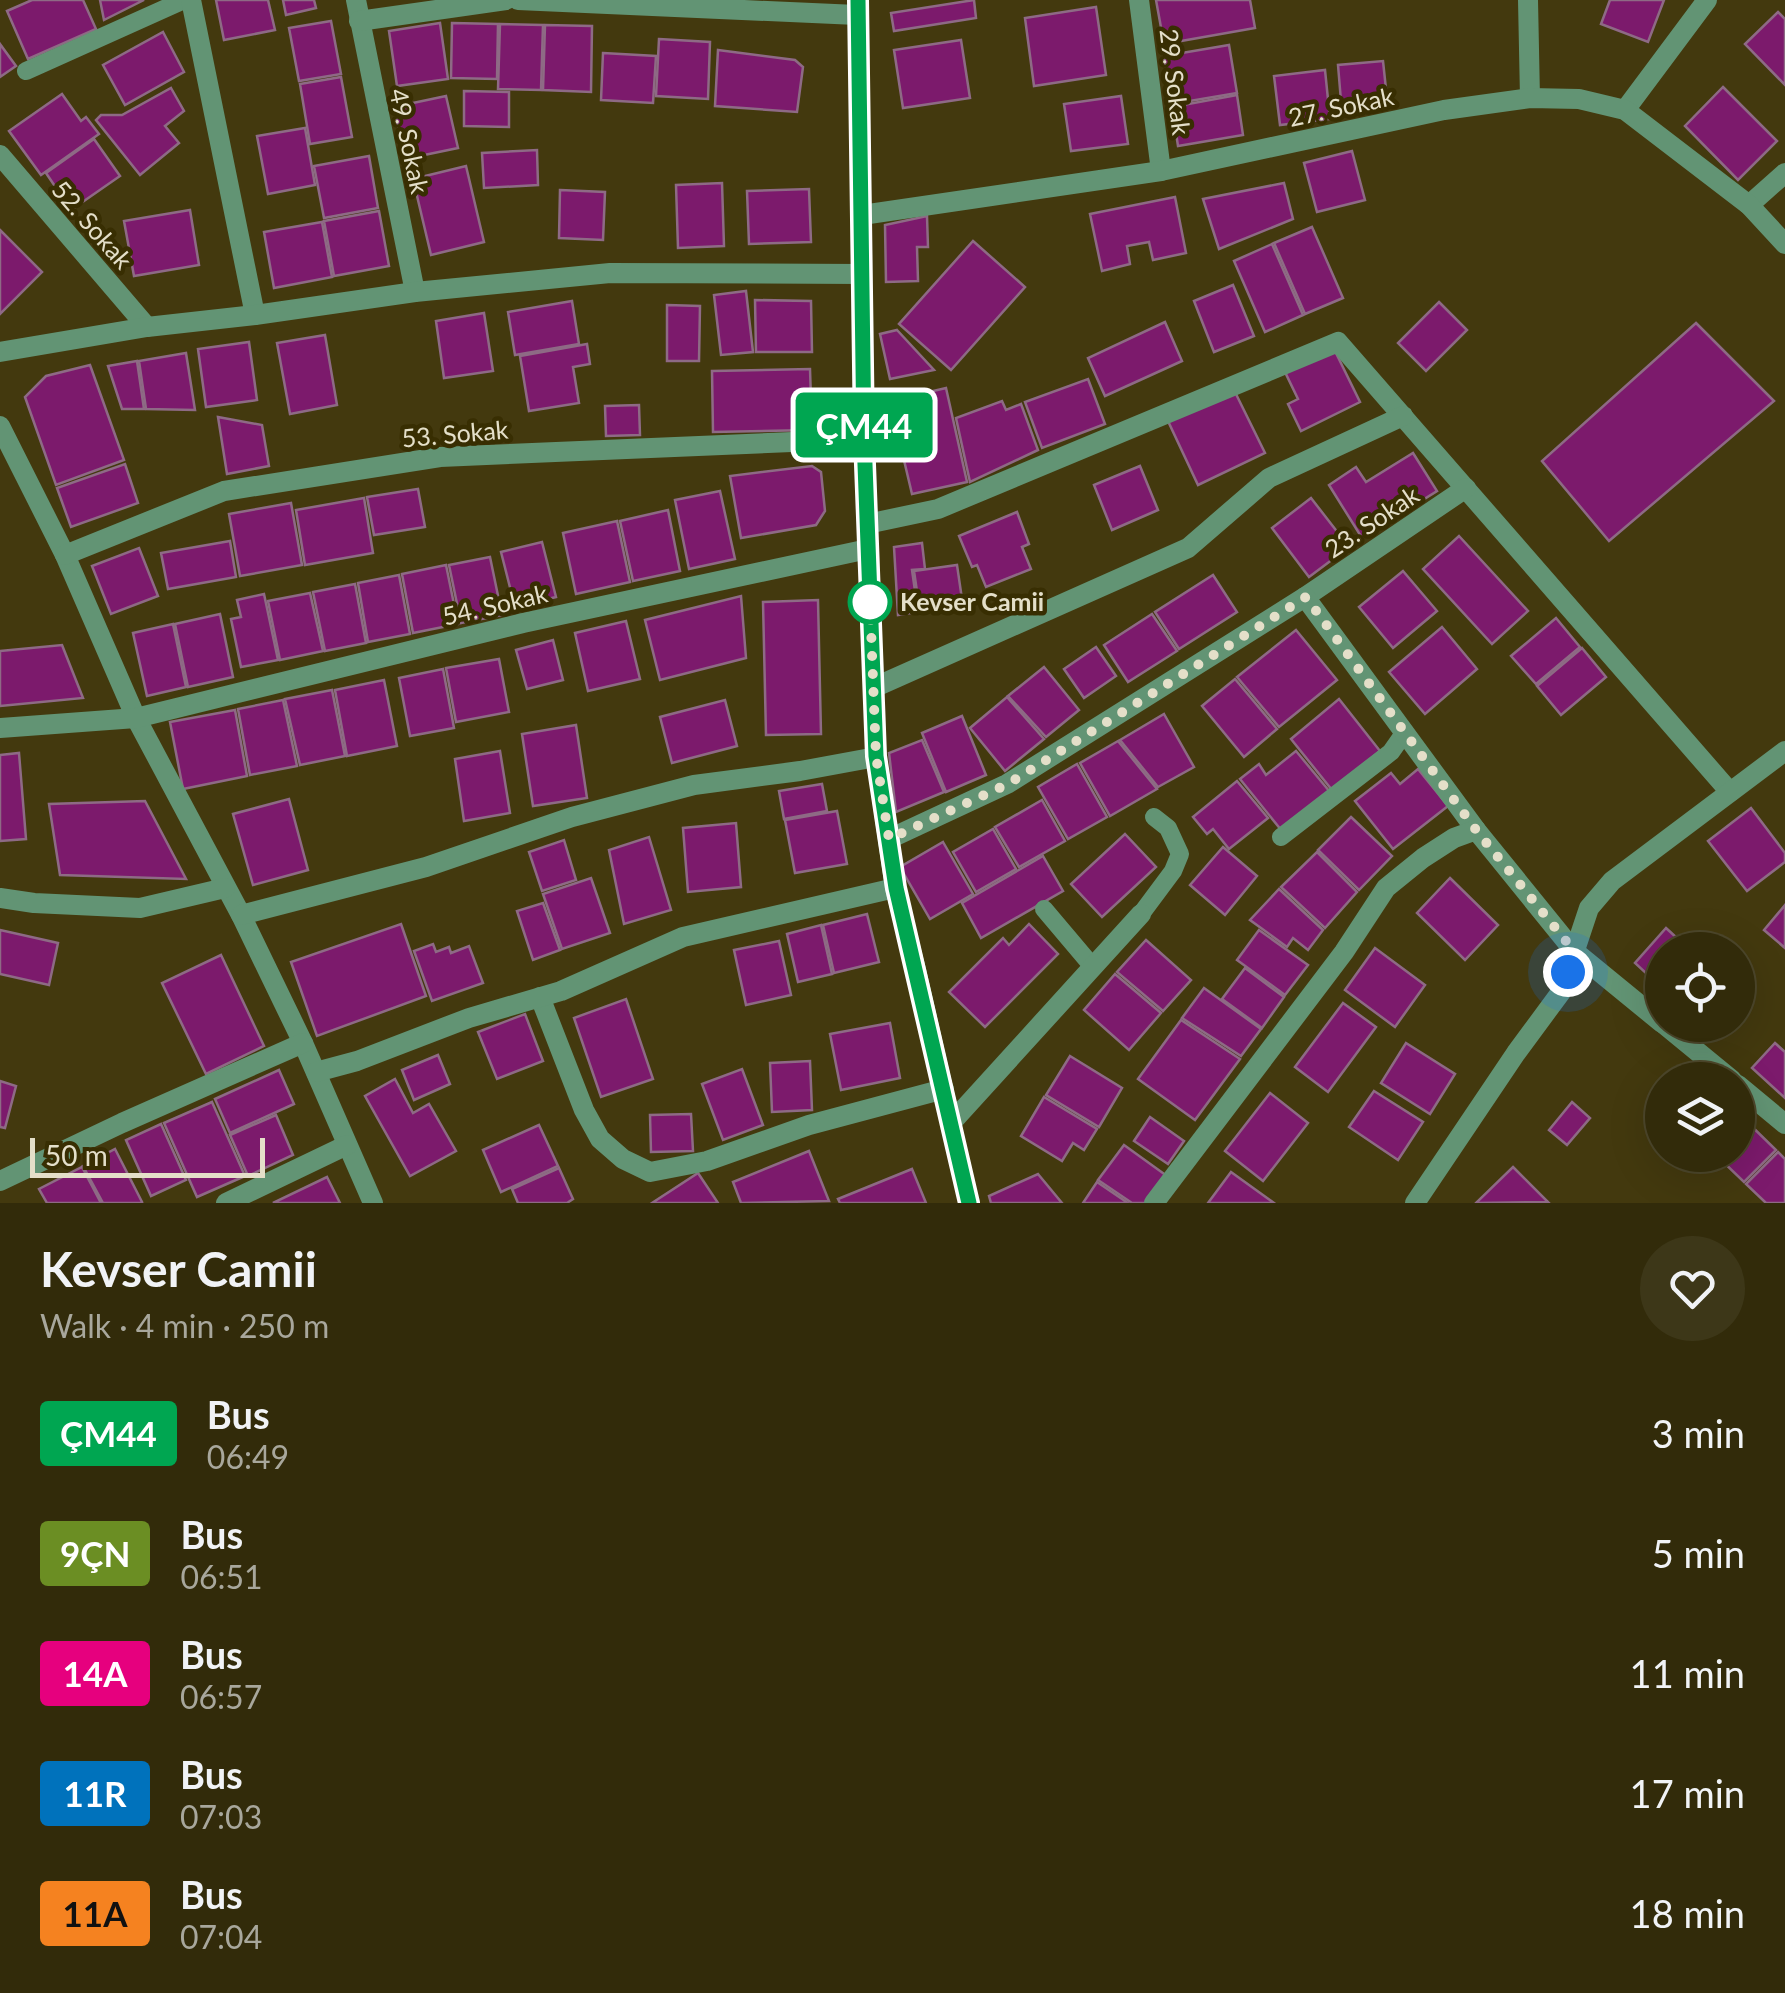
<!DOCTYPE html>
<meta charset="utf-8">
<style>
body{margin:0;font-family:Lato,sans-serif;background:#3d3718;color:#f1f3f6;height:100vh;display:flex;flex-direction:column;font-size:38px;white-space:nowrap}
*{box-sizing:border-box;margin:0}
p{font-size:32px;color:#a8a79c}
.icon{flex:none;width:55px;height:55px;fill:none;stroke:currentColor;stroke-width:2;stroke-linecap:round;stroke-linejoin:round}
.map{position:relative;height:1203px;overflow:hidden}
.drawer{display:flex;flex-direction:column;background:#322b0a;flex:1}
.drawer>*{flex:none}
.badge{padding:0 20px;border-radius:8px;font-size:35px;line-height:65px}
.buttons{position:absolute;left:1645px;top:932px;display:grid;gap:20px}
.buttons a{display:grid;place-items:center;width:110px;height:110px;border-radius:50%;background:#322b0a;box-shadow:0 10px 40px #0002,0 0 0 2px #4d472b;font-size:50px}
.scale{position:absolute;left:30px;bottom:25px;width:235px;box-sizing:border-box;padding-left:10px;border:5px solid #e4dfc9;border-top:0;font-size:28px;line-height:35px;white-space:nowrap;color:#e4dfc9;-webkit-text-stroke:8px #382e02;paint-order:stroke}
.you{position:absolute;width:50px;height:50px;margin:-25px;border:8px solid #fff;border-radius:50%;background:#1a73e8;box-shadow:0 0 0 15px #1a73e833}
.map>.badge{position:absolute;translate:-50% -50%;box-shadow:0 0 0 5px #fff}
.round{display:grid;place-items:center;flex:none;width:105px;height:105px;border-radius:52px;background:#3d3718}
.headline{display:flex;align-items:center;justify-content:space-between;height:170px;padding:0 40px}
h1{font-size:48px;font-weight:700;line-height:75px}
ul{padding:0;list-style:none}
li{display:flex;align-items:center;gap:30px;height:120px;padding:0 40px}
li div{flex:1}
li b{display:block;font-size:38px}
li em{font-style:normal}
li .badge{min-width:110px;font-weight:700;text-align:center}
.map>svg:first-child{display:block}
.building{fill:#7c1a6c;stroke:#8e6a85;stroke-width:2.5}
.lines{fill:none;stroke-linecap:round;stroke-linejoin:round}
.service{stroke:#629474;stroke-width:18}
.minor{stroke:#629474;stroke-width:20}
.tertiary{stroke:#629474;stroke-width:20}
.secondary{stroke:#75c694;stroke-width:20}
.line-casing{stroke:#fff;stroke-width:22}
.line{stroke:#00a651;stroke-width:15}
.walk{stroke:#e4dfc9;stroke-width:10;stroke-dasharray:0 18}
.stop-dot{fill:#fff;stroke:#00a651;stroke-width:5}
.labels{text-anchor:middle;stroke-width:9;stroke-linejoin:round;paint-order:stroke}
.street-label{font-size:25px;fill:#e4dfc9;stroke:#382e02}
.stop-label{font-size:25px;font-weight:bold;fill:#e4dfc9;stroke:#382e02;text-anchor:start}
</style>
<div class="map">
<svg width="1785" height="1203" viewBox="0 0 1785 1203">
<rect width="100%" height="100%" fill="#43390e"/>
<g class="building">
<path d="M32,0H83L96,29L28,59L7,11Z"/>
<path d="M100,0H144L104,20Z"/>
<path d="M216,0H268L275,30L224,40Z"/>
<path d="M283,0H314L316,8L286,15Z"/>
<path d="M974,0L976,18L894,31L891,13Z"/>
<path d="M1156,0H1250L1255,28L1164,44Z"/>
<path d="M1610,0H1664L1648,42L1601,24Z"/>
<path d="M1096,7L1106,75L1034,86L1025,18Z"/>
<path d="M1778,12L1785,19V85L1745,44Z"/>
<path d="M331,21L341,74L299,81L289,28Z"/>
<path d="M440,23L448,79L397,86L389,31Z"/>
<path d="M452,23L498,24L497,79L451,78Z"/>
<path d="M500,24L543,25L541,90L498,89Z"/>
<path d="M545,25L592,26L591,92L543,90Z"/>
<path d="M163,32L184,72L125,105L103,65Z"/>
<path d="M659,39L710,42L708,99L656,96Z"/>
<path d="M961,40L970,98L903,108L894,50Z"/>
<path d="M0,44L16,66L0,77Z"/>
<path d="M1229,45L1237,93L1172,104L1164,56Z"/>
<path d="M718,50L795,60L803,67L797,112L715,106Z"/>
<path d="M603,53L656,56L653,103L601,100Z"/>
<path d="M1383,61L1388,108L1342,113L1338,65Z"/>
<path d="M1325,70L1330,119L1280,125L1274,76Z"/>
<path d="M341,77L352,137L310,144L300,84Z"/>
<path d="M1723,87L1777,141L1738,180L1685,126Z"/>
<path d="M171,88L184,111L165,126L179,143L140,175L96,120L101,115H122Z"/>
<path d="M464,91L509,92V127L464,126Z"/>
<path d="M62,94L81,121L86,117L99,134L41,175L9,131Z"/>
<path d="M1237,95L1243,135L1178,146L1172,107Z"/>
<path d="M446,96L458,148L405,159L394,107Z"/>
<path d="M1121,96L1128,144L1071,151L1064,104Z"/>
<path d="M305,128L315,185L268,194L257,136Z"/>
<path d="M94,139L120,176L71,210L46,173Z"/>
<path d="M537,150L538,185L484,188L482,153Z"/>
<path d="M1352,151L1365,200L1317,212L1304,163Z"/>
<path d="M369,156L378,208L324,218L314,166Z"/>
<path d="M466,166L484,242L431,255L413,179Z"/>
<path d="M722,183L724,246L678,248L676,185Z"/>
<path d="M1284,183L1293,219L1219,249L1203,199Z"/>
<path d="M809,189L811,242L749,244L747,191Z"/>
<path d="M560,190L605,192L603,240L559,238Z"/>
<path d="M1175,197L1186,253L1153,260L1149,242L1127,246L1130,264L1102,271L1090,214Z"/>
<path d="M190,210L199,265L134,276L124,221Z"/>
<path d="M379,211L389,266L334,276L324,221Z"/>
<path d="M927,216L928,247H917L918,281L886,282L885,225Z"/>
<path d="M322,222L332,277L274,288L264,232Z"/>
<path d="M1312,227L1343,298L1305,314L1274,243Z"/>
<path d="M0,230L42,272L0,314Z"/>
<path d="M973,241L1025,287L951,370L899,324Z"/>
<path d="M1272,244L1303,315L1265,332L1234,261Z"/>
<path d="M1233,285L1254,336L1214,352L1194,301Z"/>
<path d="M746,291L753,352L721,355L714,295Z"/>
<path d="M755,300L811,301L812,352H756Z"/>
<path d="M572,301L579,344L515,355L508,312Z"/>
<path d="M1439,302L1467,330L1426,371L1398,343Z"/>
<path d="M667,305L700,306L699,361H667Z"/>
<path d="M484,313L493,371L444,378L436,321Z"/>
<path d="M1165,322L1182,361L1105,396L1088,358Z"/>
<path d="M1696,323L1774,401L1609,541L1542,461Z"/>
<path d="M897,330L934,370L890,379L880,334Z"/>
<path d="M325,335L337,405L290,414L277,343Z"/>
<path d="M249,342L257,400L206,407L198,349Z"/>
<path d="M587,344L590,364L573,367L579,403L529,411L520,356Z"/>
<path d="M1334,349L1360,402L1301,431L1288,404L1298,399L1285,372Z"/>
<path d="M186,353L195,410L146,409L139,361Z"/>
<path d="M137,361L144,409H122L108,366Z"/>
<path d="M90,365L124,460L56,485L25,397L46,376Z"/>
<path d="M810,369L812,430L713,432L712,371Z"/>
<path d="M1088,379L1105,424L1042,448L1025,402Z"/>
<path d="M946,388L967,482L912,494L890,401Z"/>
<path d="M1234,390L1265,453L1198,485L1168,421Z"/>
<path d="M1002,401L1006,410L1021,404L1038,450L970,482L956,418Z"/>
<path d="M639,405L640,435L606,436L605,406Z"/>
<path d="M218,417L262,425L269,466L227,474Z"/>
<path d="M1413,453L1437,491L1362,538L1329,485L1356,467L1366,482Z"/>
<path d="M125,464L138,503L71,527L57,488Z"/>
<path d="M812,466L821,472L825,511L816,525L741,538L730,476Z"/>
<path d="M1140,466L1158,510L1112,530L1094,485Z"/>
<path d="M418,489L425,527L374,535L367,497Z"/>
<path d="M720,491L735,559L689,569L675,500Z"/>
<path d="M364,498L373,553L305,565L296,510Z"/>
<path d="M1311,498L1349,547L1309,577L1272,528Z"/>
<path d="M291,503L302,565L240,576L229,514Z"/>
<path d="M668,510L680,571L633,581L620,521Z"/>
<path d="M1017,512L1029,544L1022,547L1031,569L986,587L977,565L972,567L959,536Z"/>
<path d="M617,521L630,582L576,594L563,533Z"/>
<path d="M1459,536L1528,611L1492,644L1423,569Z"/>
<path d="M230,541L236,577L168,589L161,553Z"/>
<path d="M542,542L556,597L515,607L501,552Z"/>
<path d="M922,543L925,569L912,570L918,612L898,615L894,547Z"/>
<path d="M139,548L158,596L111,614L92,566Z"/>
<path d="M490,557L502,615L461,623L449,565Z"/>
<path d="M446,565L458,624L413,633L402,574Z"/>
<path d="M957,565L963,606L920,612L914,571Z"/>
<path d="M1403,571L1437,611L1393,648L1359,607Z"/>
<path d="M399,575L410,634L368,642L358,583Z"/>
<path d="M1213,575L1237,612L1179,649L1155,612Z"/>
<path d="M355,584L366,643L325,651L313,592Z"/>
<path d="M310,593L323,651L280,660L268,601Z"/>
<path d="M264,594L278,660L241,667L231,619L241,617L237,600Z"/>
<path d="M741,596L746,658L660,680L645,620Z"/>
<path d="M818,600L821,734L766,735L763,602Z"/>
<path d="M220,614L233,677L188,687L175,624Z"/>
<path d="M1152,614L1177,651L1128,682L1104,645Z"/>
<path d="M1556,618L1580,647L1536,684L1511,656Z"/>
<path d="M626,621L640,679L588,691L575,633Z"/>
<path d="M173,624L186,687L147,696L133,633Z"/>
<path d="M1442,627L1477,669L1425,714L1389,672Z"/>
<path d="M1296,630L1337,680L1279,727L1237,677Z"/>
<path d="M553,640L563,680L527,689L516,650Z"/>
<path d="M62,645L83,698L0,706V651Z"/>
<path d="M1096,647L1116,676L1084,698L1064,669Z"/>
<path d="M1582,648L1606,677L1561,715L1537,686Z"/>
<path d="M499,659L509,712L456,722L446,668Z"/>
<path d="M1044,667L1079,710L1046,737L1008,696Z"/>
<path d="M443,669L454,728L410,736L399,678Z"/>
<path d="M1235,679L1277,729L1244,757L1202,706Z"/>
<path d="M384,680L397,746L347,756L335,690Z"/>
<path d="M332,690L345,756L300,765L285,699Z"/>
<path d="M1007,697L1044,739L1005,771L970,728Z"/>
<path d="M1339,699L1380,751L1332,790L1291,739Z"/>
<path d="M283,700L297,766L250,775L238,709Z"/>
<path d="M725,700L737,746L672,763L660,717Z"/>
<path d="M235,710L247,776L183,789L170,722Z"/>
<path d="M1164,714L1194,767L1158,787L1120,740Z"/>
<path d="M962,716L986,775L946,792L922,733Z"/>
<path d="M576,725L587,798L533,806L522,734Z"/>
<path d="M922,740L944,792L896,812L889,753Z"/>
<path d="M1118,741L1157,789L1110,816L1080,763Z"/>
<path d="M500,751L510,813L464,821L455,759Z"/>
<path d="M1296,751L1330,792L1282,831L1240,779L1259,764L1266,775Z"/>
<path d="M19,753L26,839L0,841V755Z"/>
<path d="M1077,764L1107,817L1068,839L1038,787Z"/>
<path d="M1418,769L1448,806L1393,849L1355,801L1391,773L1400,784Z"/>
<path d="M1237,781L1268,818L1229,849L1213,829L1207,834L1193,817Z"/>
<path d="M822,784L827,811L784,819L779,791Z"/>
<path d="M289,799L308,870L253,885L233,814Z"/>
<path d="M1042,800L1065,841L1019,867L995,827Z"/>
<path d="M145,801L186,879L60,875L49,804Z"/>
<path d="M1751,808L1785,853V862L1747,891L1708,841Z"/>
<path d="M837,811L847,864L795,873L785,820Z"/>
<path d="M1351,817L1392,856L1359,890L1318,850Z"/>
<path d="M736,823L741,887L688,892L683,828Z"/>
<path d="M993,829L1016,869L976,892L953,852Z"/>
<path d="M1125,834L1156,867L1102,917L1071,884Z"/>
<path d="M649,837L671,910L624,924L609,850Z"/>
<path d="M564,840L576,880L542,891L529,852Z"/>
<path d="M943,842L973,894L930,919L900,867Z"/>
<path d="M1223,847L1257,876L1225,915L1190,885Z"/>
<path d="M1317,852L1357,892L1325,928L1281,887Z"/>
<path d="M1043,856L1063,891L981,938L962,903Z"/>
<path d="M591,878L610,933L562,949L543,894Z"/>
<path d="M1450,878L1498,925L1465,960L1417,913Z"/>
<path d="M1279,889L1323,930L1308,950L1293,938L1287,947L1250,920Z"/>
<path d="M543,903L560,950L533,960L517,911Z"/>
<path d="M1785,905V948L1764,930Z"/>
<path d="M867,914L879,962L834,973L823,925Z"/>
<path d="M401,924L426,996L317,1036L291,962Z"/>
<path d="M1029,924L1058,954L985,1027L949,992L1003,938L1009,945Z"/>
<path d="M821,925L832,974L798,982L787,934Z"/>
<path d="M1666,928L1690,950H1662V988L1635,963Z"/>
<path d="M0,930L58,943L49,985L0,974Z"/>
<path d="M1259,930L1308,965L1285,995L1237,960Z"/>
<path d="M1146,940L1191,980L1163,1011L1117,972Z"/>
<path d="M779,941L791,995L746,1005L734,950Z"/>
<path d="M433,944L436,952L449,947L451,953L469,946L483,983L432,1001L414,951Z"/>
<path d="M1375,948L1425,985L1395,1027L1345,990Z"/>
<path d="M221,955L264,1046L206,1074L162,983Z"/>
<path d="M1245,968L1284,997L1262,1028L1222,999Z"/>
<path d="M1115,974L1161,1013L1129,1050L1084,1010Z"/>
<path d="M1204,988L1261,1029L1241,1056L1182,1018Z"/>
<path d="M626,999L653,1079L601,1097L574,1018Z"/>
<path d="M1343,1003L1376,1027L1328,1092L1295,1067Z"/>
<path d="M525,1014L543,1061L497,1079L478,1032Z"/>
<path d="M1181,1020L1240,1059L1195,1120L1138,1079Z"/>
<path d="M890,1023L900,1078L841,1090L830,1034Z"/>
<path d="M1406,1043L1455,1074L1430,1114L1381,1083Z"/>
<path d="M1775,1043L1785,1052V1098L1752,1068Z"/>
<path d="M438,1055L450,1084L414,1100L402,1070Z"/>
<path d="M1070,1056L1122,1088L1099,1127L1046,1095Z"/>
<path d="M810,1061L812,1110L772,1112L770,1063Z"/>
<path d="M742,1069L763,1125L723,1140L702,1084Z"/>
<path d="M279,1070L294,1104L230,1133L215,1099Z"/>
<path d="M395,1079L413,1113L429,1104L456,1151L410,1176L365,1096Z"/>
<path d="M0,1081L16,1086L5,1128L0,1127Z"/>
<path d="M1374,1091L1423,1122L1398,1160L1349,1127Z"/>
<path d="M1270,1093L1308,1123L1263,1181L1225,1151Z"/>
<path d="M1044,1097L1097,1129L1084,1150L1073,1143L1062,1161L1021,1136Z"/>
<path d="M212,1102L245,1176L197,1197L164,1123Z"/>
<path d="M1572,1102L1590,1118L1567,1145L1549,1130Z"/>
<path d="M1738,1113L1776,1150L1744,1182L1716,1155H1738Z"/>
<path d="M691,1114L693,1151L651,1152L650,1115Z"/>
<path d="M276,1115L293,1155L248,1176L230,1135Z"/>
<path d="M1150,1117L1184,1141L1168,1164L1134,1141Z"/>
<path d="M161,1124L186,1180L151,1196L126,1140Z"/>
<path d="M539,1125L558,1166L501,1192L483,1150Z"/>
<path d="M1124,1145L1167,1176L1148,1203H1132L1098,1180Z"/>
<path d="M115,1149L142,1202L140,1203H103L83,1166Z"/>
<path d="M809,1151L829,1201L741,1203L733,1182Z"/>
<path d="M1778,1152L1785,1159V1203H1766L1746,1184Z"/>
<path d="M82,1167L101,1203H47L39,1189Z"/>
<path d="M1513,1167L1548,1202L1476,1203Z"/>
<path d="M559,1168L573,1199L567,1203H518L512,1189Z"/>
<path d="M912,1169L926,1203H840L838,1199Z"/>
<path d="M1231,1172L1274,1203H1208Z"/>
<path d="M698,1173L718,1203H652Z"/>
<path d="M1038,1174L1062,1203H991L989,1196Z"/>
<path d="M327,1177L340,1203H273Z"/>
<path d="M1097,1182L1128,1203H1083Z"/>
</g>
<g class="lines">
<g class="service">
<path d="M26,71L184,0"/>
<path d="M1281,837L1391,752L1405,732"/>
<path d="M1044,909L1093,967"/>
<path d="M1141,914L1173,871L1180,854L1168,828L1154,817"/>
</g>
<g class="minor">
<path d="M191,0L255,315"/>
<path d="M356,0L415,292"/>
<path d="M518,0L857,15"/>
<path d="M1139,0L1161,171"/>
<path d="M1528,0L1530,98"/>
<path d="M359,21L506,0"/>
<path d="M1625,110L1707,0"/>
<path d="M0,155L147,327"/>
<path d="M1749,205L1785,173"/>
<path d="M862,215L1161,171L1444,110L1530,98L1579,99L1625,110L1749,205L1785,244"/>
<path d="M0,352L147,327L255,315L415,292L610,273L862,274"/>
<path d="M0,426L65,555L136,718L241,915L303,1043L373,1203"/>
<path d="M867,524L938,509L1338,342L1730,792"/>
<path d="M65,555L224,491L440,457L864,439"/>
<path d="M1305,597L1466,488"/>
<path d="M873,688L1188,548L1269,478L1403,416"/>
<path d="M0,728L136,718L523,623L868,549"/>
<path d="M889,839L1007,784L1305,597L1476,830"/>
<path d="M0,898L34,903L140,908L225,888"/>
<path d="M241,915L426,867L572,817L694,785L800,771L876,757"/>
<path d="M540,997L584,1110L600,1139L623,1159L650,1172L707,1161L809,1125L944,1089"/>
<path d="M1665,1025L1732,1080"/>
<path d="M316,1072L357,1061L469,1018L561,991L683,937L895,888"/>
<path d="M1738,1085L1785,1124"/>
<path d="M951,1123L1141,914"/>
<path d="M0,1181L122,1123L303,1043"/>
<path d="M226,1203L347,1145"/>
<path d="M1154,1203L1344,952L1386,888L1423,858L1454,838L1476,830L1574,951L1662,1023"/>
</g>
<path class="tertiary" d="M1415,1203L1516,1053L1561,992L1589,908L1612,881L1785,751"/>
<path class="secondary" d="M858,0L864,439L876,757L895,888L916,970L969,1203"/>
</g>
<g class="lines">
<g class="line-casing">
<path id="line" d="M858,0L864,438L876,756L896,888L969,1203"/>
</g>
<use href="#line" class="line"/>
<path class="walk" d="M870,602L876,756L889,839L1008,784L1306,597L1476,830L1574,951L1568,972"/>
</g>
<circle class="stop-dot" cx="870" cy="602" r="20"/>
<g class="labels">
<g class="street-label">
<text transform="translate(1175 82) rotate(83)" y="9">29. Sokak</text>
<text transform="translate(1341 107) rotate(-12)" y="9">27. Sokak</text>
<text transform="translate(409 141) rotate(78)" y="9">49. Sokak</text>
<text transform="translate(92 225) rotate(49)" y="9">52. Sokak</text>
<text transform="translate(455 434) rotate(-5)" y="9">53. Sokak</text>
<text transform="translate(1372 522) rotate(-34)" y="9">23. Sokak</text>
<text transform="translate(495 605) rotate(-13)" y="9">54. Sokak</text>
</g>
<g class="stop-label">
<text x="900" y="611">Kevser Camii</text>
</g>
</g>
</svg>
<div class="buttons">
<a><svg class="icon" aria-label="locate" viewBox="0 0 24 24"><circle cx="12" cy="12" r="6"/><path d="M12 2v4M12 18v4M2 12h4M18 12h4"/></svg></a>
<a><svg class="icon" aria-label="layers" viewBox="0 0 24 24"><path d="M12 4l9 5-9 5-9-5zM3 14l9 5 9-5"/></svg></a>
</div>
<div class="scale">50 m</div>
<div class="you" style="left:1568px;top:972px"></div>
<b class="badge" style="left:864px;top:425px;background:#00a651;color:#fff">ÇM44</b>
</div>
<section class="drawer">
<div class="headline"><div><h1>Kevser Camii</h1><p>Walk · 4 min · 250 m</p></div><a class="round"><svg class="icon" aria-label="heart" viewBox="0 0 24 24"><path d="M12 20l-8-8c-3-5 5-10 8-4 3-6 11-1 8 4z"/></svg></a></div>
<ul>
<li><span class="badge" style="background:#00a651;color:#fff">ÇM44</span><div><b>Bus</b><p>06:49</p></div><em>3 min</em></li>
<li><span class="badge" style="background:#6b8e23;color:#fff">9ÇN</span><div><b>Bus</b><p>06:51</p></div><em>5 min</em></li>
<li><span class="badge" style="background:#e6007e;color:#fff">14A</span><div><b>Bus</b><p>06:57</p></div><em>11 min</em></li>
<li><span class="badge" style="background:#0072bc;color:#fff">11R</span><div><b>Bus</b><p>07:03</p></div><em>17 min</em></li>
<li><span class="badge" style="background:#f58220;color:#111">11A</span><div><b>Bus</b><p>07:04</p></div><em>18 min</em></li>
</ul>
</section>
